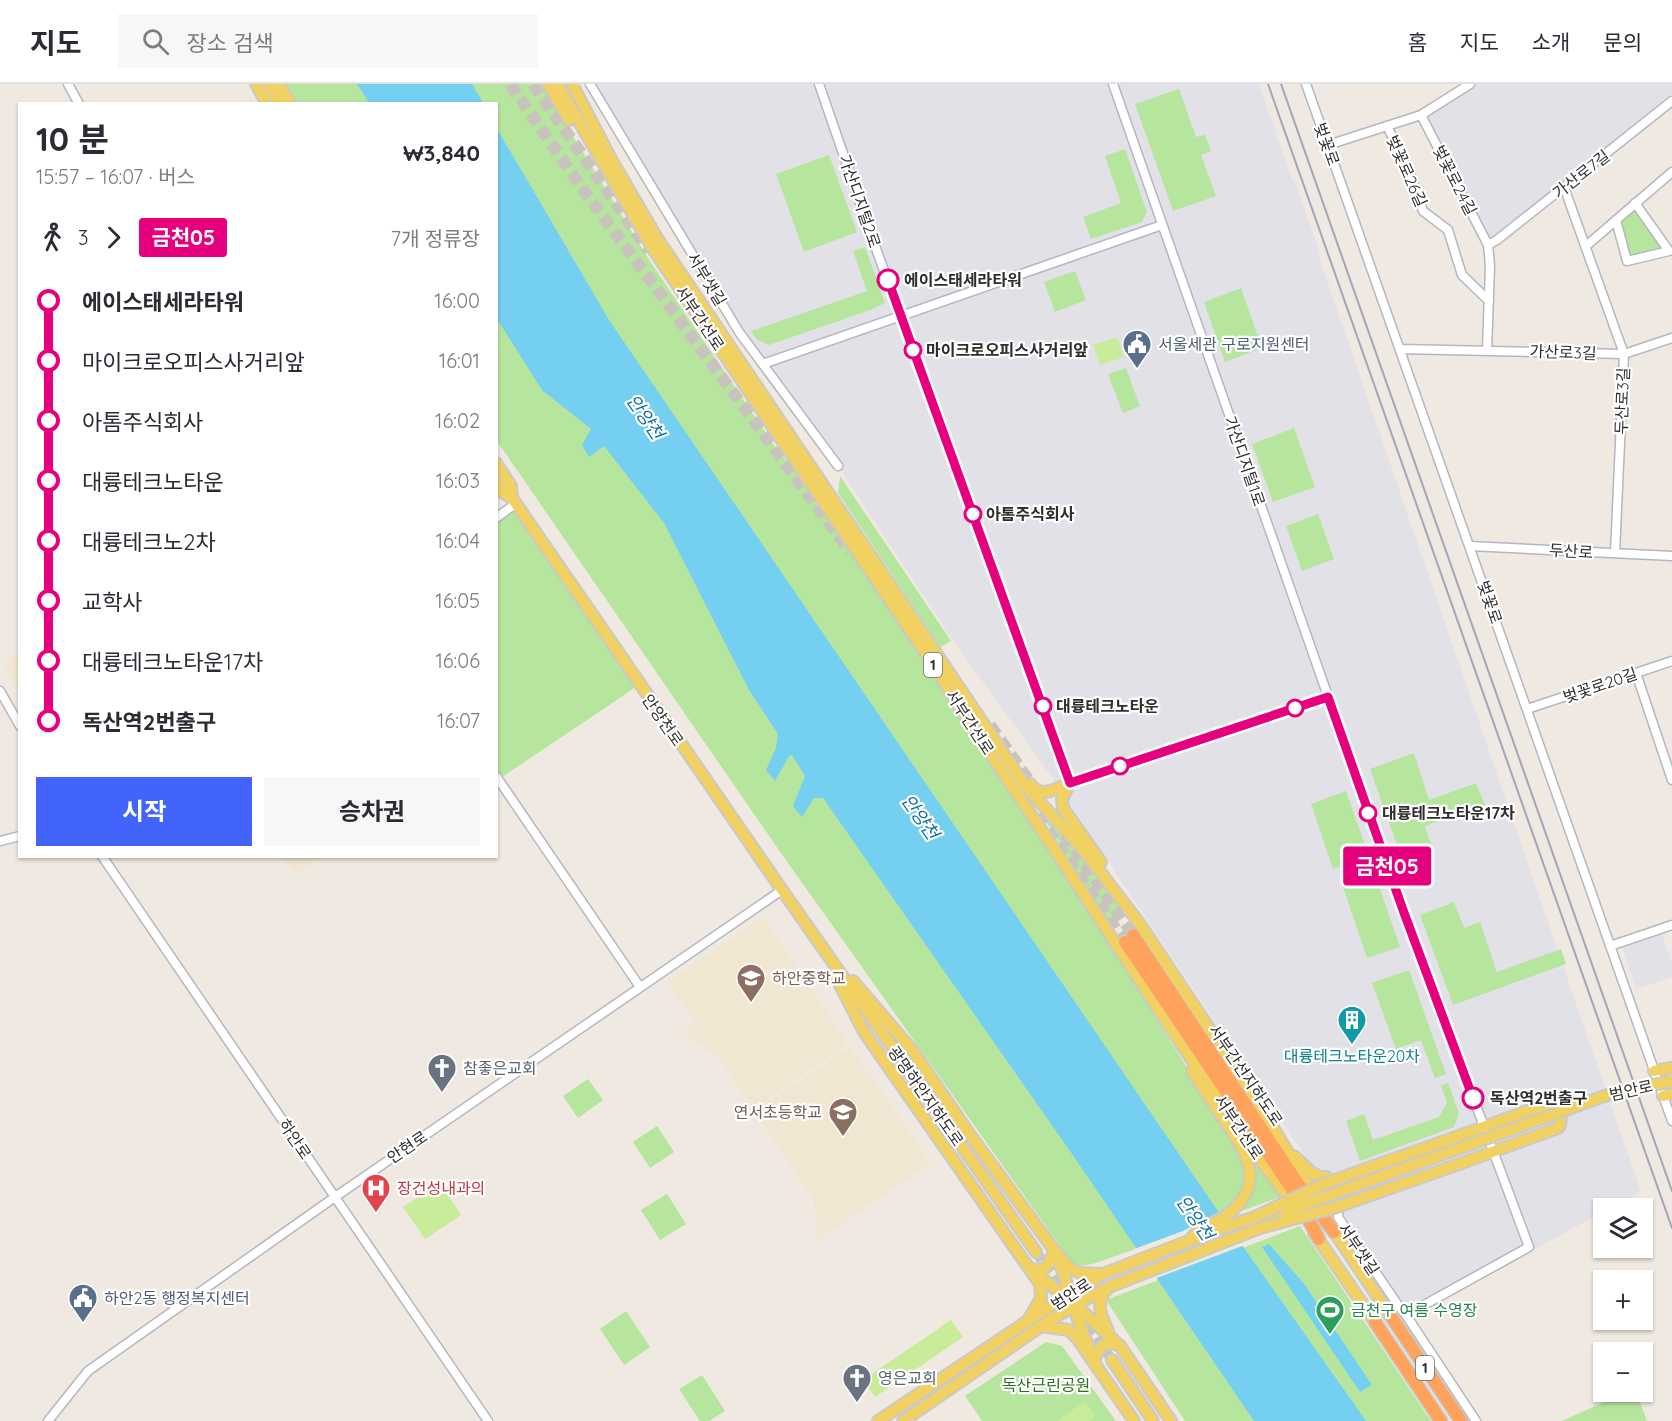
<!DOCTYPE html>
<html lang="ko">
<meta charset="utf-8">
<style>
body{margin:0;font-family:Quicksand,"Noto Sans KR",sans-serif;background:#f7f7f7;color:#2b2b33;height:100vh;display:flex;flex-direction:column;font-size:22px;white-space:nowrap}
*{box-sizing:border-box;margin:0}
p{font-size:20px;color:#7c7c81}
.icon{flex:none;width:33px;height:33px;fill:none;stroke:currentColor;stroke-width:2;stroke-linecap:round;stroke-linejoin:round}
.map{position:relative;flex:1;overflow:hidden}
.panel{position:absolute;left:18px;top:18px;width:480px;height:756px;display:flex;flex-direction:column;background:#fff;border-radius:0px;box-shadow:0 2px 4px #0004}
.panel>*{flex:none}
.badge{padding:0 12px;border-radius:4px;font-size:21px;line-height:39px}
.tools{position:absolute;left:1593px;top:1114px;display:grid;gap:12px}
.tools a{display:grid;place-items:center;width:60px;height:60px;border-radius:0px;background:#fff;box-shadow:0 2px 4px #0004;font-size:30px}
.map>.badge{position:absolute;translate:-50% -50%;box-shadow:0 0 0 3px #fff}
.legs{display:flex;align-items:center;gap:9px;height:66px;padding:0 18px;font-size:20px}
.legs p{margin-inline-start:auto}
.headline{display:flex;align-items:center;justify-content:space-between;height:102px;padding:0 18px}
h1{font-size:33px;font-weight:700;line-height:45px}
.button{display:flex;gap:12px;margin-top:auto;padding:12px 18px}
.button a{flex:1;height:69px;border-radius:0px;background:#4264fb;color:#fff;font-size:24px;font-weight:700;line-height:69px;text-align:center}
.button a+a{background:#f7f7f7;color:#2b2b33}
ul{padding:0 18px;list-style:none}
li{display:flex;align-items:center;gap:21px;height:60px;font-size:22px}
li i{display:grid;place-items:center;width:9px;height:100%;margin:0 8px;background:currentColor}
li i::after{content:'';width:15px;height:15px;margin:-8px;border:4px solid;border-radius:50%;background:#fff}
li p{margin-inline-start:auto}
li:first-child i{background:linear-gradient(#0000 50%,currentColor 0)}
li:last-child i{background:linear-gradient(currentColor 50%,#0000 0)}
header{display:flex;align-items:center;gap:36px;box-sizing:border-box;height:84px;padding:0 30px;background:#fff;border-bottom:2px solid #e1e1e2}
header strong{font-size:28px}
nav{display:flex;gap:33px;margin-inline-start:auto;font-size:21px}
.search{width:420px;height:54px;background:#f7f7f7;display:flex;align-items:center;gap:15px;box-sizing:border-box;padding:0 21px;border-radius:0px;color:#7c7c81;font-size:22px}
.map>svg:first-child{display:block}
.industrial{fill:#e3e1e8}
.education{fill:#f0e6d1}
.green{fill:#b6e59e}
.pitch{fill:#c9ec9a}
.water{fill:#75cff0}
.pier{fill:#efe9e1}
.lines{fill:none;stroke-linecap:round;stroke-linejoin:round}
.major-tunnel{stroke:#c8c4bd;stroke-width:10;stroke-dasharray:10 5;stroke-linecap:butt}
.highway-tunnel{stroke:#c8c4bd;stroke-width:12;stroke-dasharray:12 6;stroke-linecap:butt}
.minor-casing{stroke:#b4b7c1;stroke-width:11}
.major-casing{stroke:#c9c9c9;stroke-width:14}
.highway-casing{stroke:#c9c9c9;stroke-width:15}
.minor{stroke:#fff;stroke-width:8}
.major{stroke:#f2d163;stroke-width:10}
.highway{stroke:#ffa35c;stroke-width:12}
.rail{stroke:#a3a6b8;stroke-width:2}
.major-bridge-casing{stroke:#c9c9c9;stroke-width:14;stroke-linecap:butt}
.major-bridge{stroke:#f2d163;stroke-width:10}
.line-1-casing{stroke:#fff;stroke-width:14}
.line-1{stroke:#e6007e;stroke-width:9}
.stop-1-dot{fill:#fff;stroke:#e6007e;stroke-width:3}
.labels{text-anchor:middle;stroke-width:4.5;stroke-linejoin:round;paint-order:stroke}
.shield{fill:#fff;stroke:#6d6d6d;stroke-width:1.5}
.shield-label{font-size:15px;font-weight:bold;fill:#2e2e2e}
.street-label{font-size:16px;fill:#2e2e2e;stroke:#fff}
.stop-label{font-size:16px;font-weight:bold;fill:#2e2e2e;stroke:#fff;text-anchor:start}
.service-label{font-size:16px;fill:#4e5e75;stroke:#fff;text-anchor:start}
.education-label{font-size:16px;fill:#785e54;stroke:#fff;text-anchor:start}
.culture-label{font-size:16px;fill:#0d838f;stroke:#fff}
.worship-label{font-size:16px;fill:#5b616d;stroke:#fff;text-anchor:start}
.health-label{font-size:16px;fill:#be3a42;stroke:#fff;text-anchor:start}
.leisure-label{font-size:16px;fill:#27864d;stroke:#fff;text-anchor:start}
.park-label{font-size:16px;fill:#2c6e1b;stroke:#fff}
.water-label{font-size:18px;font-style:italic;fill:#0d6fa3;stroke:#fff}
</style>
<header>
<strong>지도</strong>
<div class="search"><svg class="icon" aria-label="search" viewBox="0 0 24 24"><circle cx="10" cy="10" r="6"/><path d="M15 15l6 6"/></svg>장소 검색</div>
<nav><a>홈</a><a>지도</a><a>소개</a><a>문의</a></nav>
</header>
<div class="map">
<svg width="1672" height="1337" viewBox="0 0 1672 1337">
<rect width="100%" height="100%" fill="#efe9e1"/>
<g class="industrial">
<path d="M594,0H1259L1292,96L1294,95L1320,169L1318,170L1641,1108L1609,1125H1604L1603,1128L1447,1213L1413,1234L1054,696L954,558L838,382L714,206Z"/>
<path d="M1470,0H1672V10L1488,161L1421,31Z"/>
<path d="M1662,849L1672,880V893L1636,905L1622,862Z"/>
</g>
<g class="education">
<path d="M19,568V607L3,579Z"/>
<path d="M283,773H322L295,790Z"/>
<path d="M763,833L848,959L755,1024L752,1023L720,974L685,950V946L696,939L667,898Z"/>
<path d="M850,962L931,1079L818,1156L814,1155L817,1147V1136L813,1114L755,1028L756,1026Z"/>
</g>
<g class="green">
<path d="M284,0H541L650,177L778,367L793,383L937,594L961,635L1059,780L1186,982L1256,1083L1261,1080L1283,1112L1096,1179L1082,1182L1072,1179L776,762L497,357L496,20L294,19Z"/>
<path d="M1179,5L1196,53L1205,51L1211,67L1201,71L1216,112L1173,127L1135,20Z"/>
<path d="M1125,65L1147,128L1142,138L1091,155L1083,133L1121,119L1105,72Z"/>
<path d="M829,71L857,148L804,168L776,90Z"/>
<path d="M1635,119L1669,167L1627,177L1616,136Z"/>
<path d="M865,163L885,219L873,225L769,261L756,255L751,247L867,207L853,167Z"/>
<path d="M1075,187L1086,216L1055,228L1044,198Z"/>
<path d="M1241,204L1262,264L1225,278L1204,218Z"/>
<path d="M1126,284L1140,322L1123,329L1108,290Z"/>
<path d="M1294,344L1315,403L1273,418L1252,360Z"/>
<path d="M840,392L951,557L940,563L838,409Z"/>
<path d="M515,420L639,601L499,695L496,692V434Z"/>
<path d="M1318,430L1334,475L1302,487L1286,442Z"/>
<path d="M1414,669L1429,716L1476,699L1485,721L1425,742L1434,770L1404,781L1370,685Z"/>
<path d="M1346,707L1369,773L1333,785L1311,720Z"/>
<path d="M1040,727L1078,765L1127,828L1108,841Z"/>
<path d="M1373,785L1400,863L1367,874L1341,797Z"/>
<path d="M1454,818L1464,844L1480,838L1497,888L1561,865L1566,880L1453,921L1420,831Z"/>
<path d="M1409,886L1446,990L1435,994L1421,956L1396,965L1372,899Z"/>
<path d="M588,995L603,1016L578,1034L563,1012Z"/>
<path d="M1448,999L1459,1029L1454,1043L1360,1077L1346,1037L1364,1030L1373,1056L1439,1033L1447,1018L1441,1002Z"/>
<path d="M657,1042L674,1068L650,1084L633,1058Z"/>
<path d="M667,1110L686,1140L660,1156L641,1126Z"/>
<path d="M1300,1142L1431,1337H1185L1106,1216Z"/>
<path d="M626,1227L650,1263L624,1281L600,1245Z"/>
<path d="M1046,1258L1062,1262L1116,1337H982L965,1312Z"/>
<path d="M702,1291L725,1327L709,1337H700L679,1305Z"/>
<path d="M1626,1308H1636L1647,1337H1562Z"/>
</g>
<g class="pitch">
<path d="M1117,253L1124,273L1100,281L1093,261Z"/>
<path d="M440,1099L461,1131L425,1155L403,1123Z"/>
<path d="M951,1236L963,1253L875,1313L863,1296Z"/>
<path d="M1084,1317L1096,1332L1089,1337H1058Z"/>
</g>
<g class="water">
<path d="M357,0H472L483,19H369Z"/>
<path d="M496,43L609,236L1213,1120L1366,1337H1254L1072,1070L823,714H814L802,733L793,722L805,692L792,671L789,672L775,697L766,686L776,664L778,650L749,606L664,439L604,362L589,373L582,361L591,345L542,306L497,235Z"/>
<path d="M1269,1160L1305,1201L1372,1301L1360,1308L1262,1163Z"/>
</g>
<path class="pier" d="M1221,1127L1245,1161L1154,1195L1134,1165L1183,1147Z"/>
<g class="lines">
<path class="major-tunnel" d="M1036,1168L1112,1276"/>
<g class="highway-tunnel">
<path d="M510,0L585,108L850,467"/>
<path d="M533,0L649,167"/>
<path d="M990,641L1037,708"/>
<path d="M1037,731L1125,858"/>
<path d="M1065,750L1133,851"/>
</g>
<g class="minor-casing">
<g id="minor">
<path d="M68,0L79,20"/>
<path d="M590,0L739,248L838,382"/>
<path d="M819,0L874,159L1070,699L1328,613"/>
<path d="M1113,0L1403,826L1529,1163L1406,1231"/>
<path d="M1306,0L1672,1037"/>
<path d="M1421,31L1488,161L1490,182L1487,266"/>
<path d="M1387,42L1410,89L1423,127L1448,146L1462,191L1489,217"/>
<path d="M1328,61L1421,31L1470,0"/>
<path d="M1564,103L1624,270L1615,469"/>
<path d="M1616,136L1627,177L1669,167L1635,119"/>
<path d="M1488,161L1497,156L1672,17"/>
<path d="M1586,162L1672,88"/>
<path d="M1400,265L1624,270L1672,254"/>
<path d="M763,280L1162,141"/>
<path d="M496,434L515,420"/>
<path d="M1470,462L1672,472"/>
<path d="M1636,589L1672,696"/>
<path d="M0,607L20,642"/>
<path d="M1527,625L1672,577"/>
<path d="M496,692L640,903"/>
<path d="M0,757L20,752"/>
<path d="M102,772L488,1337"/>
<path d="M1610,862L1672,841"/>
<path d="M1334,1105L1339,1115L1338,1133L1400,1224L1406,1231L1476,1337"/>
<path d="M48,1337L88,1287L335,1113L782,806"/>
</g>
</g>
<g class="major-casing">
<g id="major">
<path d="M256,0L267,20"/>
<path d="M269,0L280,20"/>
<path d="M279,0L290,20"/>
<path d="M548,0L569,36"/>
<path d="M557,0L653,165L932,579C976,651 1025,720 1071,791C1144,903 1215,1016 1294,1122"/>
<path d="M572,0L611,75L657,154L1026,703L1081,763L1140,840L1254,1012L1315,1113"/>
<path d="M496,379L511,402L512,414"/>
<path d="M496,399L502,408L512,414L782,806L1036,1168"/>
<path d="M1070,699L1062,715L1063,724L1101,778"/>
<path d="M1030,700C1042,715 1055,705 1070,699"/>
<path d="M835,891L864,948L1040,1200L1041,1214L1030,1233"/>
<path d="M853,897L912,966L968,1048L1054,1166L1071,1185L1080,1189L1100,1190"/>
<path d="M1192,987C1203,1004 1214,1021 1225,1037C1245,1068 1266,1096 1232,1127C1223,1136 1204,1143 1193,1152"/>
<path d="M1654,987L1672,984"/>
<path d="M1663,1012L1672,1010"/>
<path d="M1453,1054L1550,1019C1559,1022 1564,1036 1558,1044L1462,1079"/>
<path d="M1294,1072C1304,1080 1313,1095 1327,1093"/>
<path d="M1331,1143L1390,1231"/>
<path d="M1314,1149L1375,1238"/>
<path d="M1057,1174C1063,1187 1069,1199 1066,1213"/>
<path d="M1030,1184C1046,1191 1050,1178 1054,1166"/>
<path d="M1037,1190L1059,1208L1071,1212"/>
<path d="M1107,1205C1095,1218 1101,1233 1108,1246"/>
<path d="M1075,1219V1228L1089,1264"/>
<path d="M1070,1221L1083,1228L1120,1262L1171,1337"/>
<path d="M1041,1242L1069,1246L1077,1254L1134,1337"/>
<path d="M1112,1276L1153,1337"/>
<path d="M1095,1281C1094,1267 1105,1253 1120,1262"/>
<path d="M878,1337L1065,1212L1103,1190L1225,1143L1255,1133L1286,1127"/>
<path d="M903,1337L1050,1236L1081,1218L1109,1203L1260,1144L1267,1139"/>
</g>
</g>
<g class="highway-casing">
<g id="highway">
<path d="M1133,851L1297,1098L1334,1148"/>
<path d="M1125,858L1291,1104L1319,1155"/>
<path d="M1390,1231L1461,1337"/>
<path d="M1375,1238L1441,1337"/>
</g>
</g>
<use href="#minor" class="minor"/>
<use href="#major" class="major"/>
<use href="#highway" class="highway"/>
<g class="rail">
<path d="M1268,0L1672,1144"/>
<path d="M1281,0L1672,1107"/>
</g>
<g class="major-bridge-casing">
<g id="major-bridge">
<path d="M1286,1127L1610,1010L1672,997"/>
<path d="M1255,1133L1326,1099L1453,1054"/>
<path d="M1260,1144L1337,1123L1462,1079"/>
</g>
</g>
<use href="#major-bridge" class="major-bridge"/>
</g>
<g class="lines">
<g class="line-1-casing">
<path id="line-1" d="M888,196L1070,699L1328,613L1403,826L1473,1014"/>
</g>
<use href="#line-1" class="line-1"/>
</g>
<defs>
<g id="civic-pin" transform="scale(1.5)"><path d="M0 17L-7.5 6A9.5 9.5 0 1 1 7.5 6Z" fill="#5c6f8a" stroke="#fff"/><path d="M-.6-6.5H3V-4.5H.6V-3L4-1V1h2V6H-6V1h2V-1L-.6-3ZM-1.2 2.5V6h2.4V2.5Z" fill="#fff"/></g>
<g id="school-pin" transform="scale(1.5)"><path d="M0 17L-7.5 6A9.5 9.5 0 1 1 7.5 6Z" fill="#8d6e63" stroke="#fff"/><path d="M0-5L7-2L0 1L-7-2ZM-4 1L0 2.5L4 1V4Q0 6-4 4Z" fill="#fff"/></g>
<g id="building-pin" transform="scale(1.5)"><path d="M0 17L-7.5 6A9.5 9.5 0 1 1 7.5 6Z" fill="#0f9aa8" stroke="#fff"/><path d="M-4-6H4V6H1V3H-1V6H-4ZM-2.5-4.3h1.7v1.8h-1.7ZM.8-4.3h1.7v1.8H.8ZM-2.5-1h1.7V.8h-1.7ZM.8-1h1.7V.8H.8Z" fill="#fff"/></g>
<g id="church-pin" transform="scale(1.5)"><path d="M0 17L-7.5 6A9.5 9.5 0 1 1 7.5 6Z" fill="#6b7280" stroke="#fff"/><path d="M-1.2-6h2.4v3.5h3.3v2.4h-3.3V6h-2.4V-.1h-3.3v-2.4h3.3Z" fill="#fff"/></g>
<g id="hospital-pin" transform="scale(1.5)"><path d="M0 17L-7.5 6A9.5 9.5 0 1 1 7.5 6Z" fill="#e0444e" stroke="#fff"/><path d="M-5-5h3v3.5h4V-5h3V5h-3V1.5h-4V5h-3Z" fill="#fff"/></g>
<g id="stadium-pin" transform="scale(1.5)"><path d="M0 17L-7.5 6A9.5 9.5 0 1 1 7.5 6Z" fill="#2e9e5b" stroke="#fff"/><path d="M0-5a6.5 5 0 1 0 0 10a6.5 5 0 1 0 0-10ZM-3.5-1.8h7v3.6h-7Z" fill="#fff"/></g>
</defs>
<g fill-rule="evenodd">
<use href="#civic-pin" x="1137" y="260"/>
<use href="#school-pin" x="751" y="894"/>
<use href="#building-pin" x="1352" y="936"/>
<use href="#church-pin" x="442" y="984"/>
<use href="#school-pin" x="843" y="1028"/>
<use href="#hospital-pin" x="376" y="1104"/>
<use href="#civic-pin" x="83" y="1214"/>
<use href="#stadium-pin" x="1330" y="1226"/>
<use href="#church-pin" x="857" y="1294"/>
</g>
<g class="stop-1-dot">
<circle cx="888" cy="196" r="10"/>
<circle cx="913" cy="266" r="8"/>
<circle cx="973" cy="430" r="8"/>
<circle cx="1043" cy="622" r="8"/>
<circle cx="1295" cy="624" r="8"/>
<circle cx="1120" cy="682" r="8"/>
<circle cx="1368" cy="729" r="8"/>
<circle cx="1473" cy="1014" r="10"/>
</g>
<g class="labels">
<g class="shield">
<rect x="924" y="569" width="18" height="24" rx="4.5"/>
<rect x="1416" y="1272" width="18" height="24" rx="4.5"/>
</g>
<g class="shield-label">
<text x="933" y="586">1</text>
<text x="1425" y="1289">1</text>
</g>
<g class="street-label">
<text transform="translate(1327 60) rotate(70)" y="6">벚꽃로</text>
<text transform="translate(1407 87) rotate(66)" y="6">벚꽃로26길</text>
<text transform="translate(1581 90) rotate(-38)" y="6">가산로7길</text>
<text transform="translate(1455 96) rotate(63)" y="6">벚꽃로24길</text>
<text transform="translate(860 117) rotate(71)" y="6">가산디지털2로</text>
<text transform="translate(707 195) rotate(59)" y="6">서부샛길</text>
<text transform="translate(700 234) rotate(56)" y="6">서부간선로</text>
<text transform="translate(1563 268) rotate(2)" y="6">가산로3길</text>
<text transform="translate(1622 317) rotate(-88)" y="6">두산로3길</text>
<text transform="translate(1245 377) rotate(71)" y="6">가산디지털1로</text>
<text transform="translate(1571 467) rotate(3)" y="6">두산로</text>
<text transform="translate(1490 518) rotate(71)" y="6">벚꽃로</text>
<text transform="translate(1600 601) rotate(-19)" y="6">벚꽃로20길</text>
<text transform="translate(663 636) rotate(55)" y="6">안양천로</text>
<text transform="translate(970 638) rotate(57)" y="6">서부간선로</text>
<text transform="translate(1246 991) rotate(56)" y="6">서부간선지하도로</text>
<text transform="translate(1631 1006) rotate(-13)" y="6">범안로</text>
<text transform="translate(926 1012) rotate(55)" y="6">광명하안지하도로</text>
<text transform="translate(1239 1043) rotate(56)" y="6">서부간선로</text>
<text transform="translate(295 1055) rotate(56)" y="6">하안로</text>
<text transform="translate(407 1063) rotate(-34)" y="6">안현로</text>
<text transform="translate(1359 1165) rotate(56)" y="6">서부샛길</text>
<text transform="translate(1071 1210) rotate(-33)" y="6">범안로</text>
</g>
<g class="stop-label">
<text x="904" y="202">에이스태세라타워</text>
<text x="926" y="272">마이크로오피스사거리앞</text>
<text x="986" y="436">아톰주식회사</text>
<text x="1056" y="628">대륭테크노타운</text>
<text x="1382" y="735">대륭테크노타운17차</text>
<text x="1490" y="1020">독산역2번출구</text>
</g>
<g class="service-label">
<text x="1158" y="266">서울세관 구로지원센터</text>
<text x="104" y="1220">하안2동 행정복지센터</text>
</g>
<g class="education-label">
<text x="772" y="900">하안중학교</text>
<text x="822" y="1034" text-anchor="end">연서초등학교</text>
</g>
<g class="culture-label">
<text x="1352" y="978">대륭테크노타운20차</text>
</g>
<g class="worship-label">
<text x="463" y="990">참좋은교회</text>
<text x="878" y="1300">영은교회</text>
</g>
<g class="health-label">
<text x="397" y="1110">장건성내과의</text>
</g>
<g class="leisure-label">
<text x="1351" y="1232">금천구 여름 수영장</text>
</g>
<g class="park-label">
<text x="1046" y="1307">독산근린공원</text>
</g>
<g class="water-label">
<text transform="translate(645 333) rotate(55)" y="6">안양천</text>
<text transform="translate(920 733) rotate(55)" y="6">안양천</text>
<text transform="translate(1195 1134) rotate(55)" y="6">안양천</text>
</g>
</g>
</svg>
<div class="tools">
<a><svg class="icon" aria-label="layers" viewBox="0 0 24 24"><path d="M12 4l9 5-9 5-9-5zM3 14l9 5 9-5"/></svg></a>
<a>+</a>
<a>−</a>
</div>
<b class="badge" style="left:1387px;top:782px;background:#e6007e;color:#fff">금천05</b>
<section class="panel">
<div class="headline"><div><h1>10 분</h1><p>15:57 – 16:07 · 버스</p></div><b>₩3,840</b></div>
<div class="legs"><svg class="icon" aria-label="walk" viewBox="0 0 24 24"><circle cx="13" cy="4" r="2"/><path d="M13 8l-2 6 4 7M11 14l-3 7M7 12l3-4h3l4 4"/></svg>3<svg class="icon" aria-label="forward" viewBox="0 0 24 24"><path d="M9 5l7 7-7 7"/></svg><b class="badge" style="background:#e6007e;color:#fff">금천05</b><p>7개 정류장</p></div>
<ul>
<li><i style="color:#e6007e"></i><b>에이스태세라타워</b><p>16:00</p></li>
<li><i style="color:#e6007e"></i><span>마이크로오피스사거리앞</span><p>16:01</p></li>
<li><i style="color:#e6007e"></i><span>아톰주식회사</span><p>16:02</p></li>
<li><i style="color:#e6007e"></i><span>대륭테크노타운</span><p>16:03</p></li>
<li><i style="color:#e6007e"></i><span>대륭테크노2차</span><p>16:04</p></li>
<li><i style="color:#e6007e"></i><span>교학사</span><p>16:05</p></li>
<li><i style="color:#e6007e"></i><span>대륭테크노타운17차</span><p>16:06</p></li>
<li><i style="color:#e6007e"></i><b>독산역2번출구</b><p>16:07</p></li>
</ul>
<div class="button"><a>시작</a><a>승차권</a></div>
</section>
</div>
